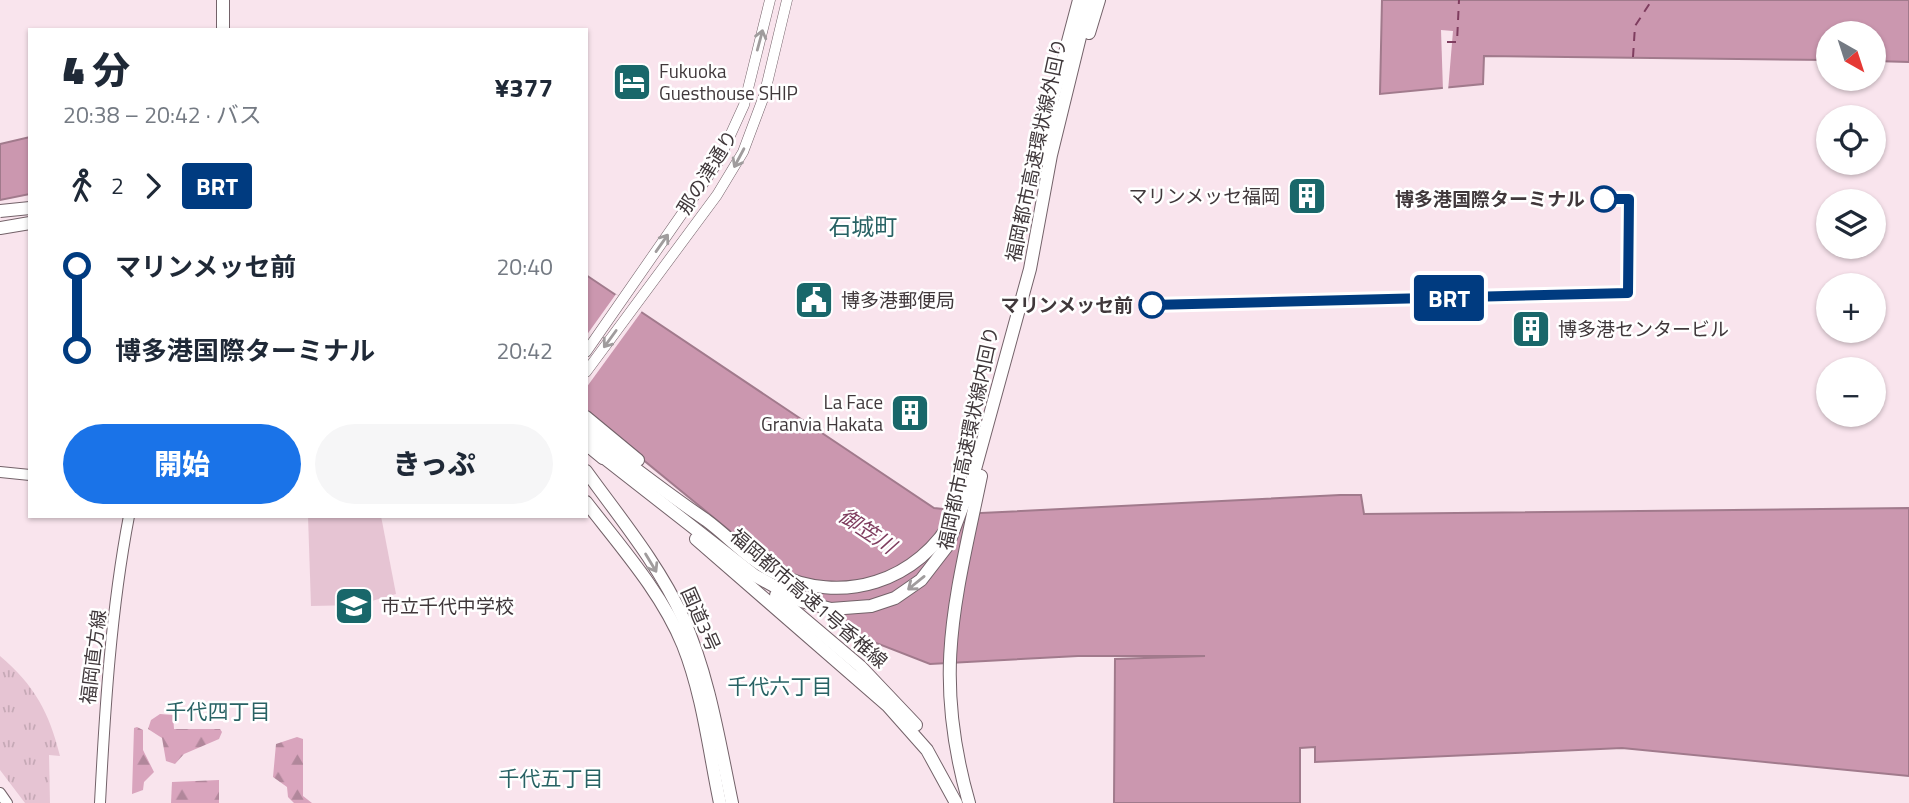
<!DOCTYPE html>
<html lang="ja">
<meta charset="utf-8">
<style>
body{margin:0;font-family:"Titillium Web","Noto Sans JP",sans-serif;background:#f6f6f7;color:#1f2937;height:100vh;display:flex;flex-direction:column;font-size:26px;white-space:nowrap}
*{box-sizing:border-box;margin:0}
p{font-size:23px;color:#747a83}
.icon{flex:none;width:38px;height:38px;fill:none;stroke:currentColor;stroke-width:2;stroke-linecap:round;stroke-linejoin:round}
.map{position:relative;flex:1;overflow:hidden}
.panel{position:absolute;left:28px;top:28px;width:560px;height:490px;display:flex;flex-direction:column;background:#fff;border-radius:0px;box-shadow:0 2px 5px #0004}
.panel>*{flex:none}
.badge{padding:0 14px;border-radius:5px;font-size:24px;line-height:46px}
.needle{width:46px;rotate:141deg}
.buttons{position:absolute;left:1816px;top:21px;display:grid;gap:14px}
.buttons a{display:grid;place-items:center;width:70px;height:70px;border-radius:50%;background:#fff;box-shadow:0 2px 5px #0004;font-size:35px}
.map>.badge{position:absolute;translate:-50% -50%;box-shadow:0 0 0 4px #fff}
.legs{display:flex;align-items:center;gap:10px;height:77px;padding:0 35px;font-size:23px}
.legs p{margin-inline-start:auto}
.overview{display:flex;align-items:center;justify-content:space-between;height:119px;padding:0 35px}
h1{font-size:38px;font-weight:800;line-height:52px}
.button{display:flex;gap:14px;margin-top:auto;padding:14px 35px}
.button a{flex:1;height:80px;border-radius:42px;background:#1a73e8;color:#fff;font-size:28px;font-weight:800;line-height:80px;text-align:center}
.button a+a{background:#f6f6f7;color:#1f2937}
ul{padding:0 35px;list-style:none}
li{display:flex;align-items:center;gap:24px;height:84px;font-size:26px}
li i{display:grid;place-items:center;width:10px;height:100%;margin:0 9px;background:currentColor}
li i::after{content:'';width:18px;height:18px;margin:-9px;border:5px solid;border-radius:50%;background:#fff}
li p{margin-inline-start:auto}
li:first-child i{background:linear-gradient(#0000 50%,currentColor 0)}
li:last-child i{background:linear-gradient(currentColor 50%,#0000 0)}
.map>svg:first-child{display:block}
.forest{fill:url(#forest-firs)}
.park{fill:url(#park-tufts)}
.pitch{fill:#e6c4d3}
.water{fill:#cb97af;stroke:#a17a8c;stroke-width:2}
.pier{fill:#f9e4ed}
.lines{fill:none;stroke-linecap:round;stroke-linejoin:round}
.ferry{stroke:#7f3d5f;stroke-width:2;stroke-dasharray:9 7;stroke-linecap:butt}
.secondary-casing{stroke:#736269;stroke-width:11}
.primary-casing{stroke:#736269;stroke-width:12}
.highway-casing{stroke:#736269;stroke-width:14}
.secondary{stroke:#fff;stroke-width:10}
.primary{stroke:#fff;stroke-width:10}
.highway{stroke:#fff;stroke-width:12}
.highway-bridge-casing{stroke:#736269;stroke-width:14;stroke-linecap:butt}
.highway-bridge{stroke:#fff;stroke-width:12}
.oneway{stroke:#a09c9d}
.line-1-casing{stroke:#fff;stroke-width:16}
.line-1{stroke:#003b80;stroke-width:10}
.stop-1-dot{fill:#fff;stroke:#003b80;stroke-width:3.5}
.labels{text-anchor:middle;stroke-width:5;stroke-linejoin:round;paint-order:stroke}
.poi-label{font-size:19px;fill:#40383b;stroke:#fff;text-anchor:start}
.street-label{font-size:19px;fill:#40383b;stroke:#fff}
.stop-label{font-size:19px;font-weight:bold;fill:#40383b;stroke:#fff;text-anchor:end}
.water-label{font-size:21px;font-style:italic;fill:#7f3d5f;stroke:#fff}
.neighbourhood-label{font-size:21px;fill:#286264;stroke:#fff}
.quarter-label{font-size:23px;fill:#286264;stroke:#fff}
</style>
<div class="map">
<svg width="1909" height="803" viewBox="0 0 1909 803">
<defs>
<pattern id="forest-firs" width="22" height="20" patternUnits="userSpaceOnUse" patternTransform="scale(1.75)"><rect width="22" height="20" fill="#d9a4bd"/><path d="M5 1l3.5 6h-7zM16 11l3.5 6h-7z" fill="#b1879b"/></pattern>
<pattern id="park-tufts" width="24" height="20" patternUnits="userSpaceOnUse" patternTransform="scale(1.75)"><rect width="24" height="20" fill="#e6c4d3"/><path d="M3 7l-1-3M5 7V3M7 7l1-3M15 17l-1-3M17 17v-4M19 17l1-3" fill="none" stroke="#c6a9b6"/></pattern>
</defs>
<rect width="100%" height="100%" fill="#f9e4ed"/>
<g class="forest">
<path d="M160,714L173,715L174,729H220L222,732L219,739L184,754L175,764L166,761L162,738L148,729L151,720Z"/>
<path d="M137,727L143,730V750L154,772L144,782L143,790L132,794L134,728Z"/>
<path d="M297,737L303,739V796L312,803H294L288,797L287,787L273,777L276,744Z"/>
<path d="M219,780V803H171L172,782Z"/>
</g>
<path class="park" d="M0,656C35,686 49,712 60,756L49,755L50,803H25L0,770Z"/>
<path class="pitch" d="M308,516H381L396,594L358,605L311,606Z"/>
<g class="water">
<path d="M1382,0H1909V62L1874,61V33H1829V60L1484,56L1483,84L1380,94Z"/>
<path d="M30,137V194L0,200V144Z"/>
<path d="M586,275L934,508L981,513L1340,495H1361L1364,514L1909,508V776L1622,748L1315,762V747L1300,748V803H1114L1115,659L1205,656H1078L930,664L858,636L586,413Z"/>
</g>
<g class="pier">
<path d="M1441,30L1453,31L1448,91H1443Z"/>
<path d="M616,294L642,311L586,388V336Z"/>
</g>
<g class="lines">
<g class="ferry">
<path d="M1447,42H1457L1459,0"/>
<path d="M1633,57L1635,26L1652,0"/>
</g>
<g class="secondary-casing">
<g id="secondary">
<path d="M586,352L718,162L744,105L770,0"/>
<path d="M586,372L717,195L743,152L764,96L787,0"/>
</g>
</g>
<g class="primary-casing">
<g id="primary">
<path d="M0,472L30,475"/>
<path d="M0,793L7,803"/>
<path d="M100,803C105,707 111,610 129,516"/>
</g>
</g>
<g class="highway-casing">
<g id="highway">
<path d="M223,0V30"/>
<path d="M1089,33L1099,0"/>
<path d="M1042,159L1053,98L1079,0"/>
<path d="M0,228L30,223"/>
<path d="M586,417L638,460"/>
<path d="M586,431C625,461 665,492 706,520C729,537 748,559 773,572C841,607 919,582 955,515"/>
<path d="M586,444L603,458"/>
<path d="M598,453L754,575L801,601L831,609L871,606L895,598L921,580L948,545L971,484L1030,269L1051,155L1089,0"/>
<path d="M586,471C620,518 659,565 683,618C709,676 719,741 732,803"/>
<path d="M586,502C620,546 662,593 683,645C703,695 709,751 720,803"/>
<path d="M696,539L888,706L927,750L956,803"/>
<path d="M776,595L860,666L916,725"/>
<path d="M969,803C932,674 955,602 981,476"/>
</g>
</g>
<use href="#secondary" class="secondary"/>
<use href="#primary" class="primary"/>
<use href="#highway" class="highway"/>
<g class="highway-bridge-casing">
<path id="highway-bridge" d="M0,211L30,208"/>
</g>
<use href="#highway-bridge" class="highway-bridge"/>
</g>
<defs><path id="oneway-shaft" d="M-6 0H5M1.5-3L5.5 0L1.5 3" fill="none" stroke-width="1.6" stroke-linecap="round" stroke-linejoin="round" transform="scale(1.75)"/></defs>
<g class="oneway">
<use href="#oneway-shaft" transform="translate(760 40) rotate(-75)"/>
<use href="#oneway-shaft" transform="translate(739 158) rotate(118)"/>
<use href="#oneway-shaft" transform="translate(662 243) rotate(-55)"/>
<use href="#oneway-shaft" transform="translate(610 339) rotate(126)"/>
<use href="#oneway-shaft" transform="translate(651 563) rotate(59)"/>
<use href="#oneway-shaft" transform="translate(916 583) rotate(141)"/>
</g>
<g class="lines">
<g class="line-1-casing">
<path id="line-1" d="M1152,305L1628,293L1629,199H1604"/>
</g>
<use href="#line-1" class="line-1"/>
</g>
<defs>
<g id="hotel-square" transform="scale(2.0125)"><rect x="-9" y="-9" width="18" height="18" rx="4" fill="#19676a" stroke="#fff"/><path d="M-6-4.5h1.5V1H6V5H4.5V3h-9V5H-6ZM-4 0a1.8 1.8 0 1 1 3.6 0ZM.5 0V-2.5h3Q6-2.5 6 0Z" fill="#fff"/></g>
<g id="building-square" transform="scale(2.0125)"><rect x="-9" y="-9" width="18" height="18" rx="4" fill="#19676a" stroke="#fff"/><path d="M-4-6H4V6H1V3H-1V6H-4ZM-2.5-4.3h1.7v1.8h-1.7ZM.8-4.3h1.7v1.8H.8ZM-2.5-1h1.7V.8h-1.7ZM.8-1h1.7V.8H.8Z" fill="#fff"/></g>
<g id="civic-square" transform="scale(2.0125)"><rect x="-9" y="-9" width="18" height="18" rx="4" fill="#19676a" stroke="#fff"/><path d="M-.6-6.5H3V-4.5H.6V-3L4-1V1h2V6H-6V1h2V-1L-.6-3ZM-1.2 2.5V6h2.4V2.5Z" fill="#fff"/></g>
<g id="school-square" transform="scale(2.0125)"><rect x="-9" y="-9" width="18" height="18" rx="4" fill="#19676a" stroke="#fff"/><path d="M0-5L7-2L0 1L-7-2ZM-4 1L0 2.5L4 1V4Q0 6-4 4Z" fill="#fff"/></g>
</defs>
<g fill-rule="evenodd">
<use href="#hotel-square" x="632" y="82"/>
<use href="#building-square" x="1307" y="196"/>
<use href="#civic-square" x="814" y="300"/>
<use href="#building-square" x="1531" y="329"/>
<use href="#building-square" x="910" y="413"/>
<use href="#school-square" x="354" y="606"/>
</g>
<g class="stop-1-dot">
<circle cx="1604" cy="199" r="12"/>
<circle cx="1152" cy="305" r="12"/>
</g>
<g class="labels">
<g class="poi-label">
<text x="659" y="78">Fukuoka<tspan x="659" dy="22">Guesthouse SHIP</tspan></text>
<text x="1280" y="203" text-anchor="end">マリンメッセ福岡</text>
<text x="841" y="307">博多港郵便局</text>
<text x="1558" y="336">博多港センタービル</text>
<text x="883" y="409" text-anchor="end">La Face<tspan x="883" dy="22">Granvia Hakata</tspan></text>
<text x="381" y="613">市立千代中学校</text>
</g>
<g class="street-label">
<text transform="translate(1036 150) rotate(-78)" y="7">福岡都市高速環状線外回り</text>
<text transform="translate(707 172) rotate(-58)" y="7">那の津通り</text>
<text transform="translate(968 438) rotate(-78)" y="7">福岡都市高速環状線内回り</text>
<text transform="translate(809 598) rotate(41)" y="7">福岡都市高速1号香椎線</text>
<text transform="translate(701 619) rotate(66)" y="7">国道3号</text>
<text transform="translate(93 657) rotate(-83)" y="7">福岡直方線</text>
</g>
<g class="stop-label">
<text x="1585" y="206">博多港国際ターミナル</text>
<text x="1133" y="312">マリンメッセ前</text>
</g>
<g class="water-label">
<text transform="translate(867 531) rotate(34)" y="7">御笠川</text>
</g>
<g class="neighbourhood-label">
<text x="780" y="694">千代六丁目</text>
<text x="218" y="719">千代四丁目</text>
<text x="551" y="786">千代五丁目</text>
</g>
<g class="quarter-label">
<text x="863" y="235">石城町</text>
</g>
</g>
</svg>
<div class="buttons">
<a><svg class="needle" viewBox="-14 -14 28 28"><path d="M0-13l5 13h-10z" fill="#e53935"/><path d="M0 13l5-13h-10z" fill="#747a83"/></svg></a>
<a><svg class="icon" aria-label="locate" viewBox="0 0 24 24"><circle cx="12" cy="12" r="6"/><path d="M12 2v4M12 18v4M2 12h4M18 12h4"/></svg></a>
<a><svg class="icon" aria-label="layers" viewBox="0 0 24 24"><path d="M12 4l9 5-9 5-9-5zM3 14l9 5 9-5"/></svg></a>
<a>+</a>
<a>−</a>
</div>
<b class="badge" style="left:1449px;top:298px;background:#003b80;color:#fff">BRT</b>
<section class="panel">
<div class="overview"><div><h1>4 分</h1><p>20:38 – 20:42 · バス</p></div><b>¥377</b></div>
<div class="legs"><svg class="icon" aria-label="walk" viewBox="0 0 24 24"><circle cx="13" cy="4" r="2"/><path d="M13 8l-2 6 4 7M11 14l-3 7M7 12l3-4h3l4 4"/></svg>2<svg class="icon" aria-label="forward" viewBox="0 0 24 24"><path d="M9 5l7 7-7 7"/></svg><b class="badge" style="background:#003b80;color:#fff">BRT</b></div>
<ul>
<li><i style="color:#003b80"></i><b>マリンメッセ前</b><p>20:40</p></li>
<li><i style="color:#003b80"></i><b>博多港国際ターミナル</b><p>20:42</p></li>
</ul>
<div class="button"><a>開始</a><a>きっぷ</a></div>
</section>
</div>
